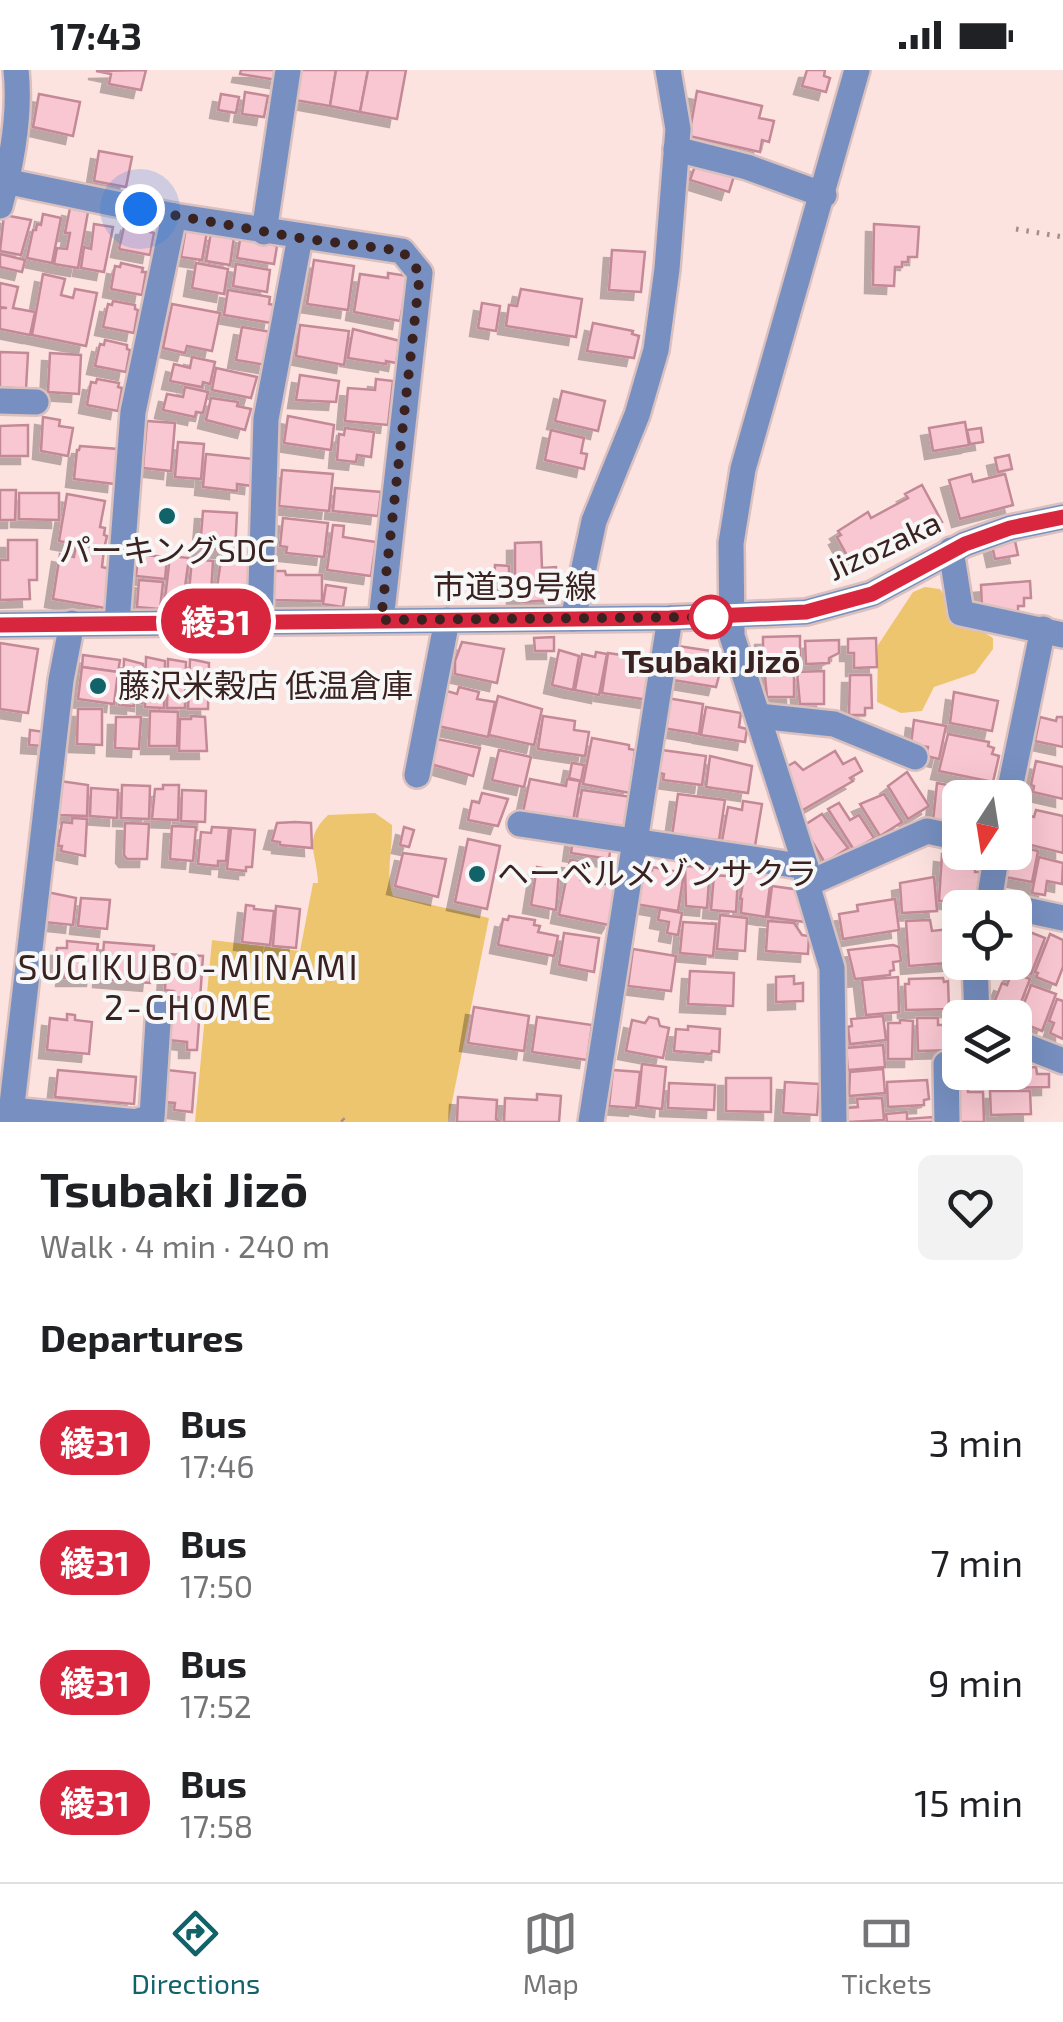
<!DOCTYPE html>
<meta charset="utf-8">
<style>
body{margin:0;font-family:"Exo 2","Noto Sans JP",sans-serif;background:#f2f2f2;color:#202124;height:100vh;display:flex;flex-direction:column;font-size:38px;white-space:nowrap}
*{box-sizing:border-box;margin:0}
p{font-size:32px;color:#757577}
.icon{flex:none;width:55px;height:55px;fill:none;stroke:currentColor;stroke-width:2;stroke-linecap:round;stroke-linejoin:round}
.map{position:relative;height:1052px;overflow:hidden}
.side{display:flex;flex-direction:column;background:#fff;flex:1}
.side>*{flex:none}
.badge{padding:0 20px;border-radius:32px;font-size:35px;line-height:65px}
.needle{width:65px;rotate:192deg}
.tools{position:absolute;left:942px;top:710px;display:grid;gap:20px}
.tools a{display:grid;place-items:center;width:90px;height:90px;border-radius:15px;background:#fff;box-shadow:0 10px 40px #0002;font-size:50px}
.you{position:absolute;width:50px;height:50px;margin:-25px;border:8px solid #fff;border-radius:50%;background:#1a73e8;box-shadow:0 0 0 15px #1a73e833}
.map>.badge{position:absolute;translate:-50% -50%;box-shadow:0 0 0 5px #fff}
h2{padding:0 40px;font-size:38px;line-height:90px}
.round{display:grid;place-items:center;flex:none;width:105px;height:105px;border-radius:15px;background:#f2f2f2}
.summary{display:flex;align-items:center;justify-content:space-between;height:170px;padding:0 40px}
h1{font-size:48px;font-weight:700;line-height:75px}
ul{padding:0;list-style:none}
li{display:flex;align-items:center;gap:30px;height:120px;padding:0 40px}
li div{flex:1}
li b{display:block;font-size:38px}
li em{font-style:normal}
li .badge{min-width:110px;font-weight:700;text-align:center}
.status{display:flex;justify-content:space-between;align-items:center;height:70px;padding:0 50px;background:#fff;direction:ltr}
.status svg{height:28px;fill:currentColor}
.tabs{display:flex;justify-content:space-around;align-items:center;height:140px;border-top:2px solid #e0e0e0;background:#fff;font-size:28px;color:#757577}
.tabs a{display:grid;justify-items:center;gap:5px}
.tabs .current{color:#126269}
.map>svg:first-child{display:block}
.green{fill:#eec56f}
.building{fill:#f9c7d1;stroke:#c48996;stroke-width:2.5;filter:url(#shadow)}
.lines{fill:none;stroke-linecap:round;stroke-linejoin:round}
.minor-casing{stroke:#dac0be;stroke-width:30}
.path{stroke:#a68d8b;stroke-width:5;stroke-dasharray:2.5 8;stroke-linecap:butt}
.minor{stroke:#7790c1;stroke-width:25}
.line-casing{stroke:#fff;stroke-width:22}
.line{stroke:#d7263d;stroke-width:15}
.walk{stroke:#3a2221;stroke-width:10;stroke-dasharray:0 18}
.poi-dot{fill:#126269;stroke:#f7f7f7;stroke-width:4}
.stop-dot{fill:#fff;stroke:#d7263d;stroke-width:5}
.labels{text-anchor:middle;stroke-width:8;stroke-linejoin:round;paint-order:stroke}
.street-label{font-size:32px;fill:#3a2221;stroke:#f7f7f7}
.poi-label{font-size:32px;fill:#3a2221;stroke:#f7f7f7;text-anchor:start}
.stop-label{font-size:32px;font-weight:bold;fill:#3a2221;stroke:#f7f7f7}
.neighbourhood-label{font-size:35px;letter-spacing:2.5px;fill:#3a2221;stroke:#f7f7f7}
</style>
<div class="status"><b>17:43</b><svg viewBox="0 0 49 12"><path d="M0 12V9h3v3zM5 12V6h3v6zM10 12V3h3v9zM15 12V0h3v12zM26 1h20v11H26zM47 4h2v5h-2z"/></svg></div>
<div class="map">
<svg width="1063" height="1052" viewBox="0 0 1063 1052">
<defs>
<filter id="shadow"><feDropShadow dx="-8" dy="8" stdDeviation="0" flood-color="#0004"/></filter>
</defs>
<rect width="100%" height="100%" fill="#fde3e0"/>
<g class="green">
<path d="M925,517L940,519L959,547L993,568V579L975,603L934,617L922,641L901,643L877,632L878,575L913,522Z"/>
<path d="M375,743L392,755C393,778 385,805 393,826L489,848L448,1052H195L212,870L300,881L313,813H318C317,782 302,770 328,745Z"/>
</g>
<g class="building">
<path d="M146,0L141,20L109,14L111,4L96,1Z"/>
<path d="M241,0H279L277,10L240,4Z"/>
<path d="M300,0H336L330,36L295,30Z"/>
<path d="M336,0H368L360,42L330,36Z"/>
<path d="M368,0H406L397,49L360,42Z"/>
<path d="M807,0H825L824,6L830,8L826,22L802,16Z"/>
<path d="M697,21L762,36L759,48L774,51L769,72L762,70L760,82L689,66Z"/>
<path d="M245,22L268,26L264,47L242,44Z"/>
<path d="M39,24L80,32L73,66L33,57Z"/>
<path d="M221,24L239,27L236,43L218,40Z"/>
<path d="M99,81L132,87L126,117L94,111Z"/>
<path d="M696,93L734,106L729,122L690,110Z"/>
<path d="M70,138L88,142L78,198L54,194L57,178L67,179L70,163H65Z"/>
<path d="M43,144L61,148L52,193L27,188L33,160H36L37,154L41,155Z"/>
<path d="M4,145L31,150L21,185L0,181Z"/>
<path d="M129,153L151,157L150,162L154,163L150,185L119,179L124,157H128Z"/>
<path d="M94,154L113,157L104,202L81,198L84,177L91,179Z"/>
<path d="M874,154L919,157L917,187H908V192H902V197H895L894,216L873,215Z"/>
<path d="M186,158L207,162L202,190L181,187Z"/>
<path d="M211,162L234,167L230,195L206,191Z"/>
<path d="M241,164L277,176L274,194L237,188Z"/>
<path d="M612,180L645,182L641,222L609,220Z"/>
<path d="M0,184L25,190L22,202L0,197Z"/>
<path d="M314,190L354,196L348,240L307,234Z"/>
<path d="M121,193L143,198L142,202H146L142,225L111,219L115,196L120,197Z"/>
<path d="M196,193L228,199L224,224L192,218Z"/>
<path d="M236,194L270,200L267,222L233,216Z"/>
<path d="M388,203L408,206L400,251L354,242L360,204L388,208Z"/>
<path d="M43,204L65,209L61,225L73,228L75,219L97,223L86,276L32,265Z"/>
<path d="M0,213L18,217L13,238L35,242L30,265L0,259V238H7L0,237Z"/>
<path d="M521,219L582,229L576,267L506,256L509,235L517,236Z"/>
<path d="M228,220L270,227L269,234L274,235L271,253L224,245Z"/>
<path d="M113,231L135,235V239L138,240L134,263L103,257L108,234L112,235Z"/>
<path d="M482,233L500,236L496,261L478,258Z"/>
<path d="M172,234L220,243L212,281L187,276L185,283L163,278Z"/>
<path d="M593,253L633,261L632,264L639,266L634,288L587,281Z"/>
<path d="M300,255L349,261L344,295L296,286Z"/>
<path d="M242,257L271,262L266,295L236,290Z"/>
<path d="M353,259L400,271L396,293L386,291V294L348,288Z"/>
<path d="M105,270L127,275V279L130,280L126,302L95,296L100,274L104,275Z"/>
<path d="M0,282L28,283L26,319L0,317Z"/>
<path d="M50,283L81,285L79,324L48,322Z"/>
<path d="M192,287L215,292L210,314L203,312L202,317L170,311L174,294L190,298Z"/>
<path d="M216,298L257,307L251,328L212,320Z"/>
<path d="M300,305L339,311L336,332L296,330Z"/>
<path d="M97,309L119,313L118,317L122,318L118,341L87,335L91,312L96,313Z"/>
<path d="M376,309L393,311L388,355L345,351L348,318L375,320Z"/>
<path d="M185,317L208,322L203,343L196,342L195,347L163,340L167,324L183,327Z"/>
<path d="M562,321L605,331L598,361L555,351Z"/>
<path d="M211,328L238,332L237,336L251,339L245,360L206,350Z"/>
<path d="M288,346L334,355L331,380L284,373Z"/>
<path d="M43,347L60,350L59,356L73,358L68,386L41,381Z"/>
<path d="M147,351L175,353L171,401L143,398Z"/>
<path d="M965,352L969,375L933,381L929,358Z"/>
<path d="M28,355V386H0V356Z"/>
<path d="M345,358L374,362L371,387L357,385L356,392L337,390L339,364L344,365Z"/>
<path d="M981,358L983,372L970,374L967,360Z"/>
<path d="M551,360L584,368L581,383L587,384L584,399L545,390Z"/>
<path d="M178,372L204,374L201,409L175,407Z"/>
<path d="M80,376L118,379L115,414L74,409L77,380H79Z"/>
<path d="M206,384L254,389L252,416L237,414V421L203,417Z"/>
<path d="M1009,385L1012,399L998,402L995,388Z"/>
<path d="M282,400L333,404L329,441L279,436Z"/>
<path d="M971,404L973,412L1005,404L1013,435L960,449L949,410Z"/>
<path d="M922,415L942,452L890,483L888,481L872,489L868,482L850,491L837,467L841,465L838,461L868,442L871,448L908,428L905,424Z"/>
<path d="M335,418L381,422L378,446L333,441Z"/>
<path d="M0,420H16L15,450H0Z"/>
<path d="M19,423H59V450L19,449Z"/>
<path d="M67,424L105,431L100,457L105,458L104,465L107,466L104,479L59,471Z"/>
<path d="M203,441L237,443L235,481L200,478Z"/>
<path d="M283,448L328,453L324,487L286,483L287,477L280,476Z"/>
<path d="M333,455L344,456L343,467L376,472L371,506L327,500Z"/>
<path d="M8,470H37V510H29L30,529L0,530V490H8Z"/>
<path d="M1015,471L1018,485L995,489L992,475Z"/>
<path d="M541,472L542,498L556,497L558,526H552V530L523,532V527L515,528V473Z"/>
<path d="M76,474L104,479L102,497L111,499L105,538L53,529L60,484L74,487Z"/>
<path d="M222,483L259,489L247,535L215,531Z"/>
<path d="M143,485L167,487L165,509L136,506L138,488H143Z"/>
<path d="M170,486L189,488L183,531L165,529Z"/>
<path d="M192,489L213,491L211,524L189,522Z"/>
<path d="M495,495L509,496V512L494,511Z"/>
<path d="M271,501H285L286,505H322V531L271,530Z"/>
<path d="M139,510L163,512L160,539L137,537Z"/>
<path d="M1030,511L1031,528H1024V536H1018V543L982,538L981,515Z"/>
<path d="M326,515L346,518L343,537L323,534Z"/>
<path d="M800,566V594H785V584L763,585V567Z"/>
<path d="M554,567V581H535L534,568Z"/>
<path d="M876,568L877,597L854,598V583H848V569Z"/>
<path d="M839,570V583L829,588V593L806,594L805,571Z"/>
<path d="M462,572L504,579L497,613L455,604V591Z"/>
<path d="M0,573L38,579L28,643L0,639Z"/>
<path d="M678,576L725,583L716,617L673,610Z"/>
<path d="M559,580L579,586L573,620L552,615Z"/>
<path d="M596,582L607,584L599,625L575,620L582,584L595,587Z"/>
<path d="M608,583L655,590L649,630L602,623Z"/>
<path d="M83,585L120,590L118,602L82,597Z"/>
<path d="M146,587L165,591L164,638L145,637Z"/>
<path d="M124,589L143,594L142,633L134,632V636L119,635V620H123Z"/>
<path d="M168,589L186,592L185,638H167Z"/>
<path d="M190,589L209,593L208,639H188Z"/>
<path d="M794,595V627H767L764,596Z"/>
<path d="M82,597L118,602L114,634L78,629Z"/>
<path d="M824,601V634H800L797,602Z"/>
<path d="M850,605H871L872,638H865V645H849Z"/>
<path d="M459,617L479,622L477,629L495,632L488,667L438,656L439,638L443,639L447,621L457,624Z"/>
<path d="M954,622L998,631L992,661L950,653Z"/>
<path d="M498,626L542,639L534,675L489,665Z"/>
<path d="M667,628L703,634L699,664L663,658Z"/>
<path d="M706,637L741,643L739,657L747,659L745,672L701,665Z"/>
<path d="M78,639H102V675L77,674Z"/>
<path d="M150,641L178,642L177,676H149Z"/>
<path d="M191,646L205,647L207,681H179L180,649H191Z"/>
<path d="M543,646L575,651L574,660L589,662L585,686L538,679Z"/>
<path d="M116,647H141L139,679L115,678Z"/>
<path d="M1040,647L1056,651L1057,647H1063V677L1035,671Z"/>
<path d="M914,650L946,656L939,689L926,686L928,677L911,674Z"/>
<path d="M30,660L45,662L44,676L29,675Z"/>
<path d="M948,664L989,672L988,676L994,678L992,684L999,686L993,712L939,701Z"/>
<path d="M432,668L480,678L473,706L427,693Z"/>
<path d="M592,668L629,675V679L635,680L630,723L583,714Z"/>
<path d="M499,680L531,687L524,717L492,710Z"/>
<path d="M662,680L706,686L702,715L663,710L664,704L659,703Z"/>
<path d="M835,681L843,694L855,688L862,701L850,708L853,711L801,741L783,710L786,697L795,692L803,700Z"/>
<path d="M710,686L752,696L748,723L706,717Z"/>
<path d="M1036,691L1063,697V729L1033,722L1034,716L1031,715Z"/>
<path d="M572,693L584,695L581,711L569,708Z"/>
<path d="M907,702L929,736L908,749L888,716Z"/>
<path d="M530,709L566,716L567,709L580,711L573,751L523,742Z"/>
<path d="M60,711L88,715L87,746L59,745Z"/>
<path d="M961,712L993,718L991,728H960V733L957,732Z"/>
<path d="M937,713L958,717L950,755L933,751Z"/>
<path d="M122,715L150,716L149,749L121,748Z"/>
<path d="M163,715H179L178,750L152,749L155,719H163Z"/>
<path d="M91,718L118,720L117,748L90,746Z"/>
<path d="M182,720L206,721L205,752L181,751Z"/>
<path d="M582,720L632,727L630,754L623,759L576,752Z"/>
<path d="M482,723L508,729L498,756L468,750L472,731L479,733Z"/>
<path d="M678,724L725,730L719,770L672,766Z"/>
<path d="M884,724L902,752L880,766L860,734Z"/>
<path d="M743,731L762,734L755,776L722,771L728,737L742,740Z"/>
<path d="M839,733L850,750L859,745L874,768L854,780L828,739Z"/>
<path d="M1036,740L1063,746V783L1015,771L1019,749L1022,750L1023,744L1034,747Z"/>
<path d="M822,744L848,778L825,793L803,756Z"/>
<path d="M72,748L87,749L85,786L61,781L62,776H58L62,752L72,753Z"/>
<path d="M295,752L311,753L312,778L280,775V772L272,771L277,753Z"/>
<path d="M125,753L149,754L147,789H127L124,785Z"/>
<path d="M172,756L196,757L193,791L170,789Z"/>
<path d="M212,757L229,758L226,791H218V796L198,794L201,762L211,763Z"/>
<path d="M404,757L414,760L409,777L400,775Z"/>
<path d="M231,758L255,760L252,797H246V801L227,799Z"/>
<path d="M468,769L500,776L487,839L455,832Z"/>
<path d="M573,769L611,775L609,789L571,783Z"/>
<path d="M1015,776L1038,781L1032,812L1005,807L1009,782H1015Z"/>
<path d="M403,783L446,789L438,827L395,816Z"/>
<path d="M942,784L957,786V795L975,796V802H981L979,831H939Z"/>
<path d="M1039,787L1063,793L1062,814L1047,811L1045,825L1032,823Z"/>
<path d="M570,790L585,792L581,810L617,816L612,850L609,855L559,845Z"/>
<path d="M685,796L710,797L707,838L686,836Z"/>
<path d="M537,797L559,801L556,840L531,835Z"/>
<path d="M652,797L684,803L678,841L635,834L640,802L644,803L645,799L652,800Z"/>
<path d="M746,797L772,800L766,847L741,843L742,829H740Z"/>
<path d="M714,805L738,807L736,842L711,840Z"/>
<path d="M934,807L937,841L902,843L900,813Z"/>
<path d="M772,816L800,820L806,839L805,852L768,847Z"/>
<path d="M47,822L76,828L73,855L44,852Z"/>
<path d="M81,828L110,830L107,859L78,856Z"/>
<path d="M895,829L899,860L843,869L839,844L858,841L857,835Z"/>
<path d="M246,835L254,836V839L274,841L270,875L242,872Z"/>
<path d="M276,836L300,839L296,878L273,876Z"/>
<path d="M660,839L682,843L678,865L667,863L669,852L658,850Z"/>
<path d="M720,845L747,848L745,881L717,879Z"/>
<path d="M509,846L535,850L534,855L540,856L538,862L558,866L554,886L498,875L503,849L508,850Z"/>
<path d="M930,850L932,861L959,858L960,892L909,896L906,851Z"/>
<path d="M768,851L794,853L802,865L809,866L808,884L766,881Z"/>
<path d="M683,852L716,854L713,886L680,883Z"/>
<path d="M1022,859L1045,868L1031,904L1011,896L1015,892Z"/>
<path d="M564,863L599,868L594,902L559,895Z"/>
<path d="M1050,864L1063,870V897L1056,915L1036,907L1038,903L1035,902Z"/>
<path d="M67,871L98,874L94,908H64L65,901L54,900L57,878H67Z"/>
<path d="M104,872L154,876L150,913L101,909Z"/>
<path d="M893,875L899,877L901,891L893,892L894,900L890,901V905L855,909L848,880Z"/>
<path d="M633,879L676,886L671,921L628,916Z"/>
<path d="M167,884L203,886L200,929L174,927V921L165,920Z"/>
<path d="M690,901L734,903L733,936L688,934Z"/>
<path d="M1012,902L1030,909L1016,945L991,940L1002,913L1007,915Z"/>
<path d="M794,906V914L803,913V931L776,932V907Z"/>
<path d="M898,907L899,942L866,945L862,910Z"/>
<path d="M943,908L944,912L948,911L949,939L906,940L905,914H909V909Z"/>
<path d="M1031,915L1056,924L1042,961L1025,954L1028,947L1020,944Z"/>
<path d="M1057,929L1063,931V969L1050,963L1054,953L1049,951Z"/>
<path d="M171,935L200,937L197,980H187V972L168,970Z"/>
<path d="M474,937L529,946L524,981L468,973Z"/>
<path d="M67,944L75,945V950L92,952L89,984L47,980L50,948L67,950Z"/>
<path d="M883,946L886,970L850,974L848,957L852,956L851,949Z"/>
<path d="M537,947L592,955L587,990L532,982Z"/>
<path d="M649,947L658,949L660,956L669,958L663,988L626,981L632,950L645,953Z"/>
<path d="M917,948H938V955H954L955,980L918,981Z"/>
<path d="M900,950L913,951L912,989H888V953H900Z"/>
<path d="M688,956L720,959L719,982L712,981L711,984L674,981L676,959L688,960Z"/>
<path d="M883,975L885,997L848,1000L846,978Z"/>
<path d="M642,994L666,997L662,1039L638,1036Z"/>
<path d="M1036,997L1037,1004H1049V1017L999,1018V1002H1015V998Z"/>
<path d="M883,999L885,1023L849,1026L850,1002Z"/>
<path d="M58,1000L136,1007L134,1034L55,1027Z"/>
<path d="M167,1000L195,1003L192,1042L174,1040L175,1033L164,1032Z"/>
<path d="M613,1000L640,1002L636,1038L609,1036Z"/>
<path d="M726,1008H771V1042L726,1041Z"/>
<path d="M927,1010L929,1029L924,1030V1035L888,1037L887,1012Z"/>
<path d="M785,1012L819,1014L817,1045L783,1043Z"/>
<path d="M669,1013L715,1015L714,1040L668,1038Z"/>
<path d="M959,1018H968V1022H983L984,1052H959Z"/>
<path d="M990,1021H1030L1031,1044L991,1045Z"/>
<path d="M537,1024L561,1026L559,1052H504L505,1028L537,1030Z"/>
<path d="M458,1027L497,1030L496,1049L500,1052H457Z"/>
<path d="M882,1028L884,1050L848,1052L847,1038L858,1037L857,1029Z"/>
<path d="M907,1042V1049L933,1047V1052H887L886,1044Z"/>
</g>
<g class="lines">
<g class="minor-casing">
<g id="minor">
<path d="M676,79L747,97L824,125"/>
<path d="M0,110L174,146L402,181L420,203L381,550"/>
<path d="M0,136C12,92 21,45 16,0"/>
<path d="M264,162L288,0"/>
<path d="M0,331L36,332"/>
<path d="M951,480L961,543L1063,565"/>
<path d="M573,549L594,451L637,345L656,280L667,199L678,59L668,0"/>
<path d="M260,551L266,349L300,167"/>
<path d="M117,553L133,342L174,146"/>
<path d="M0,555L670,548L806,542L872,524L965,474L1010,458L1063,447"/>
<path d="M759,646L834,654L915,687"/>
<path d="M417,705L447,550"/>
<path d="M1008,728L1043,559"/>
<path d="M520,754L806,797"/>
<path d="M807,814L927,761L960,768"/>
<path d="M989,832L997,782"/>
<path d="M988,838L989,832L1063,848"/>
<path d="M975,892L977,948"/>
<path d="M1015,972L1063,991"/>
<path d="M11,1040L138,1052"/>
<path d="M138,1051L152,1047L159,936"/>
<path d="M10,1052L61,610L72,553"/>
<path d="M591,1052L670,548"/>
<path d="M834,1052L832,898L807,814L806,797L732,566L731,473L743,399L857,0"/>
<path d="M947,1052L946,994L960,993"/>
</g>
</g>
<g class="path">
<path d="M1016,159L1063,167"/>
<path d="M342,1049L345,1052"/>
</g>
<use href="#minor" class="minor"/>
</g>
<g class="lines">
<g class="line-casing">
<path id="line" d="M0,555L670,548L806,542L872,524L965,474L1010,458L1063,447"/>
</g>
<use href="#line" class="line"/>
<path class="walk" d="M140,139L300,168L402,181L420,203L381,550L711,547"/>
</g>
<g class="poi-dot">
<circle cx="167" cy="446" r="10"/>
<circle cx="98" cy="616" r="10"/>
<circle cx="477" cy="804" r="10"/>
</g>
<circle class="stop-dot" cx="711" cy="547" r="20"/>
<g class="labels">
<g class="street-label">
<text transform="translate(884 476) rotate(-25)" y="11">Jizozaka</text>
<text x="515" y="528">市道39号線</text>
</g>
<g class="poi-label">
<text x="167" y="492" text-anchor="middle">パーキングSDC</text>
<text x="118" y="627">藤沢米穀店 低温倉庫</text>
<text x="497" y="815">ヘーベルメゾンサクラ</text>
</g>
<g class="stop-label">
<text x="711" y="603">Tsubaki Jizō</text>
</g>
<g class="neighbourhood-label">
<text x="189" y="910">SUGIKUBO-MINAMI<tspan x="189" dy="40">2-CHOME</tspan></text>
</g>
</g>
</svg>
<div class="tools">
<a><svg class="needle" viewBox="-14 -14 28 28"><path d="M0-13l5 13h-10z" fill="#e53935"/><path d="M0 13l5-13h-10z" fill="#757577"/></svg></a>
<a><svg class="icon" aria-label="locate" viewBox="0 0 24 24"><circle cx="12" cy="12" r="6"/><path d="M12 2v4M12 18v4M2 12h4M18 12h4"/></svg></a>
<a><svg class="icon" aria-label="layers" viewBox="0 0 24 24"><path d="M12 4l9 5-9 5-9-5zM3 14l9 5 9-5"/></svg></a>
</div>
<div class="you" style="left:140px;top:139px"></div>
<b class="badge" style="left:216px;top:551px;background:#d7263d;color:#fff">綾31</b>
</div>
<section class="side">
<div class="summary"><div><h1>Tsubaki Jizō</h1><p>Walk · 4 min · 240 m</p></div><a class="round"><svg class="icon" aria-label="heart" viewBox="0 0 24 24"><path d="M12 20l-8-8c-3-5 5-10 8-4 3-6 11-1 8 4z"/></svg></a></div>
<h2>Departures</h2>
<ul>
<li><span class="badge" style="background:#d7263d;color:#fff">綾31</span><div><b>Bus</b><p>17:46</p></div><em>3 min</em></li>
<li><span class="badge" style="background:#d7263d;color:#fff">綾31</span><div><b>Bus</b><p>17:50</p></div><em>7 min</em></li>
<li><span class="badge" style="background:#d7263d;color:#fff">綾31</span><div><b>Bus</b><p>17:52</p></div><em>9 min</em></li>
<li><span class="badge" style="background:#d7263d;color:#fff">綾31</span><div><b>Bus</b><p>17:58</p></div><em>15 min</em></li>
</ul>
</section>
<nav class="tabs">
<a class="current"><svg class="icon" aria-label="directions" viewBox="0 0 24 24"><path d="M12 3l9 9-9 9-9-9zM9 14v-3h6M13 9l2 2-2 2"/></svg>Directions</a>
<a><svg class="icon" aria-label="map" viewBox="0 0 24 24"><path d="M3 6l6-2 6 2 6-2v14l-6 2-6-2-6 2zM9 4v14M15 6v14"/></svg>Map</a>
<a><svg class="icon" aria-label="tickets" viewBox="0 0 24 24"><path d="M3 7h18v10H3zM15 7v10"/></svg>Tickets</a>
</nav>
